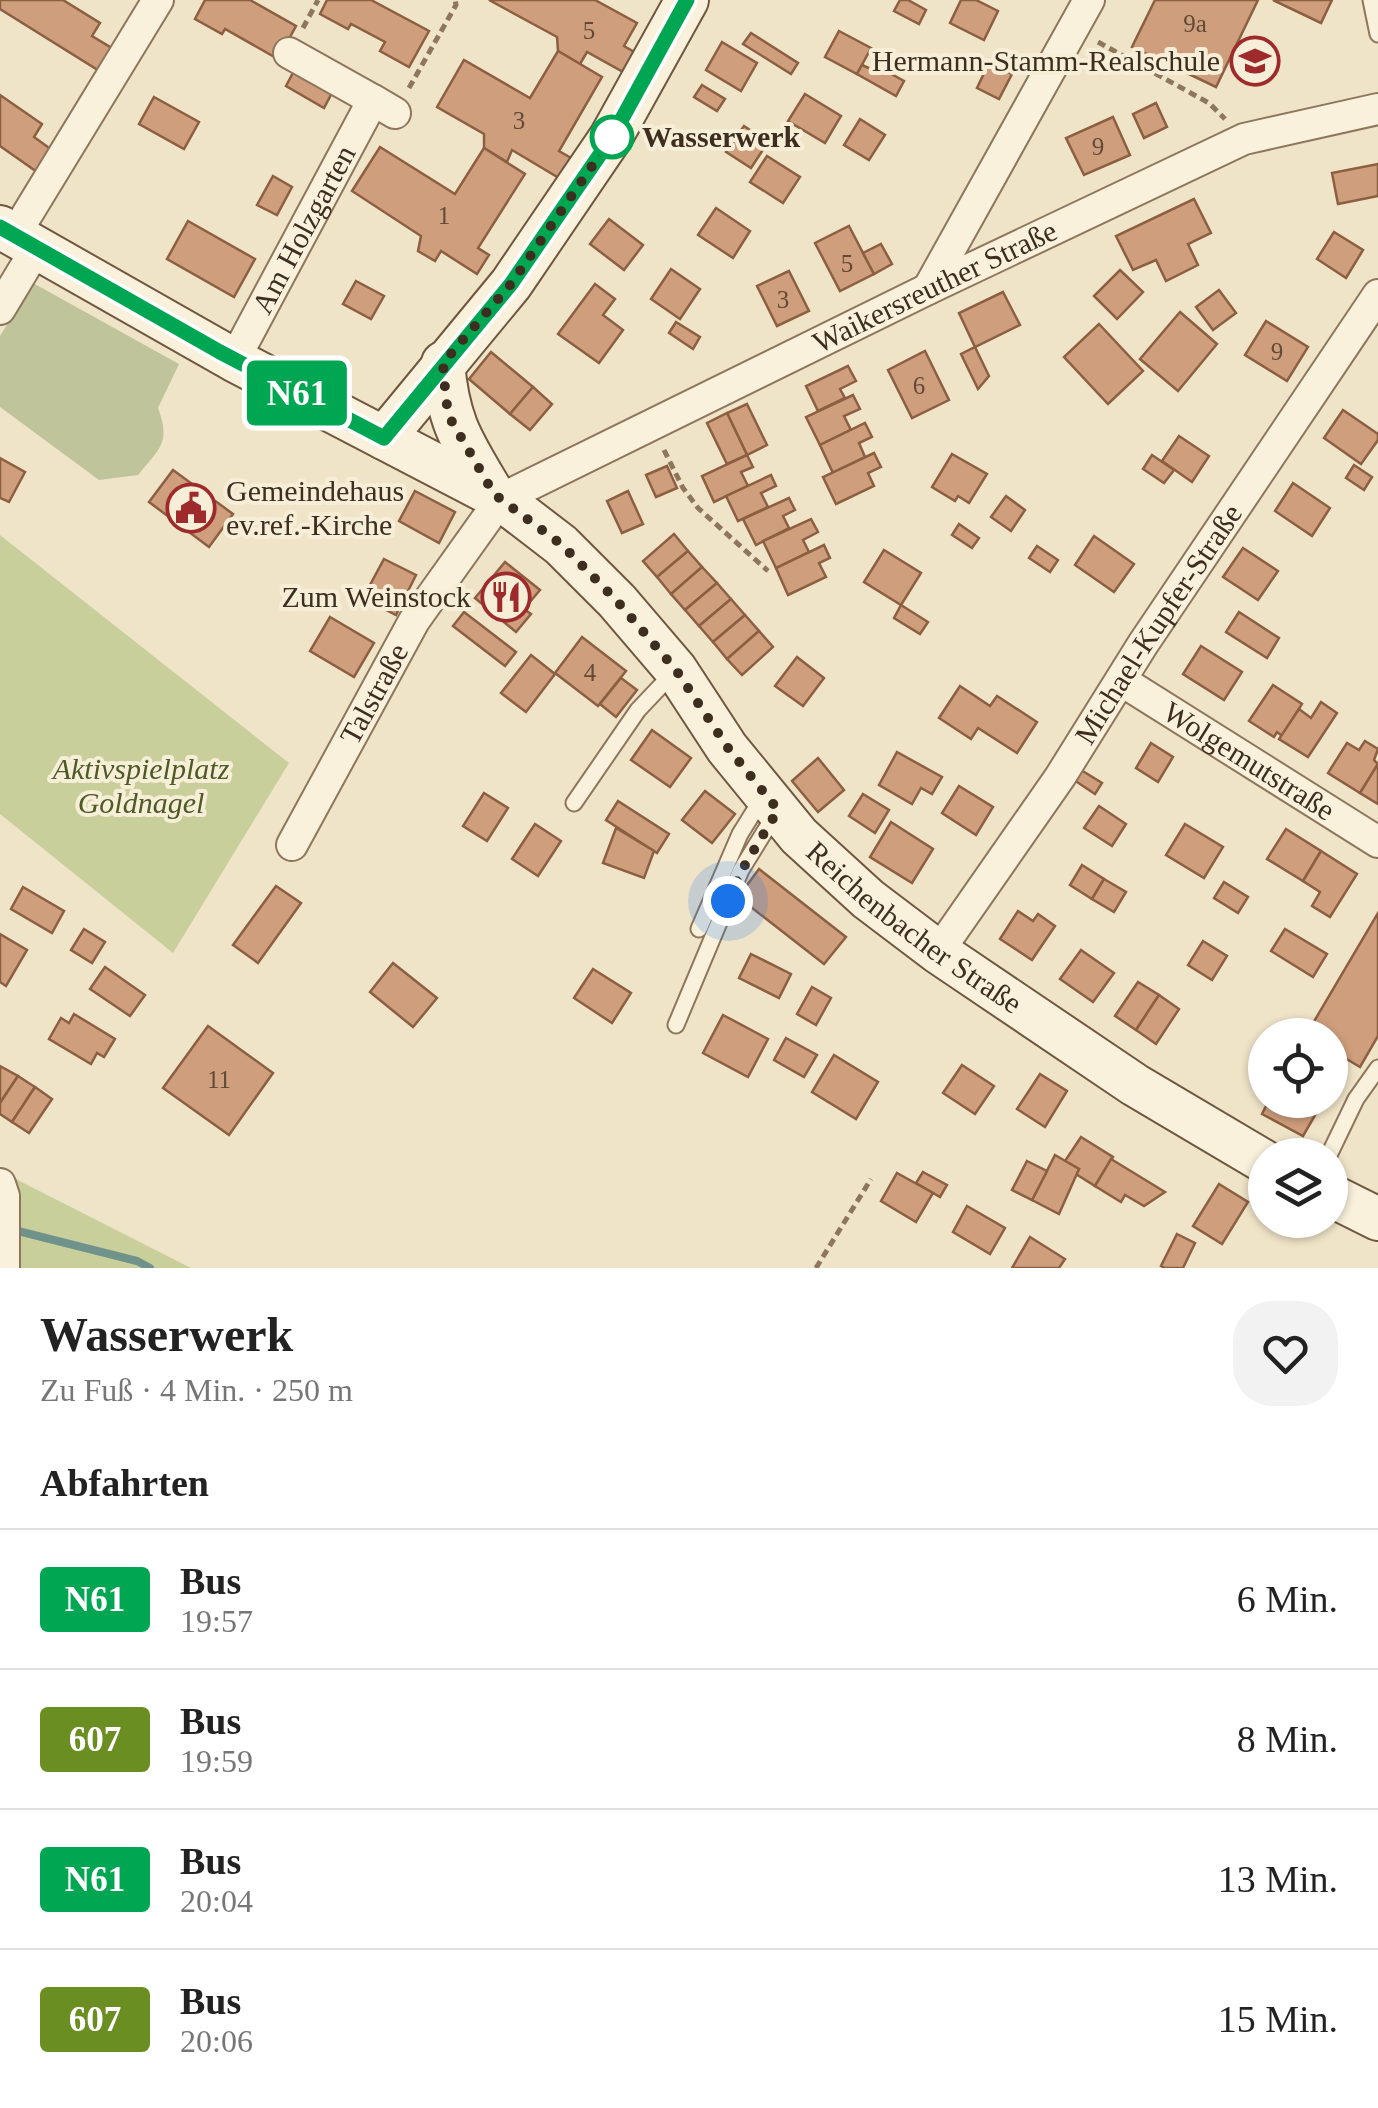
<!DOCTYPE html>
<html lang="de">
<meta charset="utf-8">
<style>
body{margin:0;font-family:"Times New Roman",serif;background:#f2f2f2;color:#222;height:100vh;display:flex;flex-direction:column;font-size:38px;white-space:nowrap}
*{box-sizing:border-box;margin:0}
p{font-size:32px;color:#767676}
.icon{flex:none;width:55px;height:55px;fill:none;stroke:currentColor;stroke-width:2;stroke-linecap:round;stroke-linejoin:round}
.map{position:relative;height:1268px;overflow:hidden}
.side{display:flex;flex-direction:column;background:#fff;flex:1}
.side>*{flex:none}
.badge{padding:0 20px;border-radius:8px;font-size:35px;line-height:65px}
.tools{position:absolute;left:1248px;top:1018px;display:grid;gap:20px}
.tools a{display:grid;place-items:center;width:100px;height:100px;border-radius:50%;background:#fff;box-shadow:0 2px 8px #0004;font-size:50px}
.you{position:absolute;width:50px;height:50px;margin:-25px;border:8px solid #fff;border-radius:50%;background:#1a73e8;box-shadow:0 0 0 15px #1a73e833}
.map>.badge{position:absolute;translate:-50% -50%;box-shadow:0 0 0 5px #fff}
h2{padding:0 40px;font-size:38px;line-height:90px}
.round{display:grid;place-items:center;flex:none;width:105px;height:105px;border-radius:40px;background:#f2f2f2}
.overview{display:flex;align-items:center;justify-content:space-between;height:170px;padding:0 40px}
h1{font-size:48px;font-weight:600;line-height:75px}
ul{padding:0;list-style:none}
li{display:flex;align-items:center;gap:30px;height:140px;padding:0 40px;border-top:2px solid #e0e0e0}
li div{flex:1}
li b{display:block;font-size:38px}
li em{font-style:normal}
li .badge{min-width:110px;font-weight:700;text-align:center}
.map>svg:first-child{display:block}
.green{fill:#c9cf9b}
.cemetery{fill:#bfc49a}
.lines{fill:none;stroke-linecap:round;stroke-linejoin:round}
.stream{stroke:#6f938a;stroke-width:8}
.building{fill:#cf9f7d;stroke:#8d5f41;stroke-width:2.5}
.lane-casing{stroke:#8d765c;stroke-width:19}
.street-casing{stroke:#8d765c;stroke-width:34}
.secondary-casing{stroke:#6f573f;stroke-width:46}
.path{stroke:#8d765c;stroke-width:5;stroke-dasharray:8 5;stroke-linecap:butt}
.lane{stroke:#faf1dc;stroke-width:15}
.street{stroke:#faf1dc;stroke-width:30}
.secondary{stroke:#faf1dc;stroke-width:42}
.line-casing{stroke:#fff;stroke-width:22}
.line{stroke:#00a651;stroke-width:15}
.walk{stroke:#3d2e20;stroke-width:10;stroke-dasharray:0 18}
.stop-dot{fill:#fff;stroke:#00a651;stroke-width:5}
.labels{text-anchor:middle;stroke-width:8;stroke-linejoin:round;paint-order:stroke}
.number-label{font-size:25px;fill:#624a37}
.poi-label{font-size:30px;fill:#3d2e20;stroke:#f7eed8;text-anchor:end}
.stop-label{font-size:30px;font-weight:bold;fill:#3d2e20;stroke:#f7eed8;text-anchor:start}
.street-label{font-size:30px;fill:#3d2e20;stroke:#f7eed8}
.park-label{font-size:30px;font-style:italic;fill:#4d5a26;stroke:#f7eed8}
</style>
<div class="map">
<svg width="1378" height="1268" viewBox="0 0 1378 1268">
<rect width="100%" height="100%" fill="#f0e4c8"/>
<g class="green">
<path d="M0,535L289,763L173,953L0,814Z"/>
<path d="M0,1171L191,1268H0Z"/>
</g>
<path class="cemetery" d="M33,283L179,364L158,408C171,443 160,448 138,475L99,480L0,407V336Z"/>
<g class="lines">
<path class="stream" d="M10,1229L137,1261L150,1268"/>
</g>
<g class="building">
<path d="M0,0H63L100,23L92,36L115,50L101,72L0,9Z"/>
<path d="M205,0H250L296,26L278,59L225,29L222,34L195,19Z"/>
<path d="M327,0H371L429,31L409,67L380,51L385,42L351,24L348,29L320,14Z"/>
<path d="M489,0H595L637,23L624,46L636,53L625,73L587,52L580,64L558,51L557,37Z"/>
<path d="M900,0H908L926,10L919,24L894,11Z"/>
<path d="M961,0H976L998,11L984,40L950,23Z"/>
<path d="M1155,0H1258L1216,87L1132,47Z"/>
<path d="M1273,0H1332L1321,23Z"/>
<path d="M839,31L871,48L857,74L825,57Z"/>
<path d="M751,33L798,63L791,74L743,44Z"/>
<path d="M722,42L757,63L741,91L706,70Z"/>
<path d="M558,51L602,77L559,151L571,158L559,178L512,150L507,162L484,148V134L437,107L464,60L530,98Z"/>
<path d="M989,63L1012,74L999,99L977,88Z"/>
<path d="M862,65L873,70L875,65L904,81L896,96L857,74Z"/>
<path d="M295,69L333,91L324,108L286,86Z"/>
<path d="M702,85L725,99L717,111L694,97Z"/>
<path d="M805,94L841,116L825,143L788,121Z"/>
<path d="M0,95L42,124L34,137L52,150L37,172L0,146Z"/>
<path d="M154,97L199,122L184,149L139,124Z"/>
<path d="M1156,103L1167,127L1144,138L1133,114Z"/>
<path d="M1113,117L1130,155L1084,175L1066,138Z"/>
<path d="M860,119L885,135L869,160L844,145Z"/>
<path d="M744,126L768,142L751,168L726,152Z"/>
<path d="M380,147L455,194L484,148L525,174L478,248L489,255L477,274L441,251L435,261L418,251L421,236L352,191Z"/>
<path d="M767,156L800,177L783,203L750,182Z"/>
<path d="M1378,164V196L1338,204L1332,173Z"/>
<path d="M273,176L292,187L277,215L257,205Z"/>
<path d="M1194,199L1211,233L1188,244L1198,265L1166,281L1156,260L1133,270L1116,236Z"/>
<path d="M716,208L750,231L733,258L698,235Z"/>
<path d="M609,219L643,245L624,270L590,244Z"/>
<path d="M188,221L255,259L234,297L167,259Z"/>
<path d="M849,226L874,274L840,291L815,243Z"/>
<path d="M1334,232L1363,250L1346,278L1317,259Z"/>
<path d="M881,244L892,264L874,274L863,253Z"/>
<path d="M671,269L700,289L680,319L651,299Z"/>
<path d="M1120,270L1143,292L1117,319L1094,296Z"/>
<path d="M789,271L809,311L777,326L757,286Z"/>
<path d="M356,281L384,296L371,319L343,304Z"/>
<path d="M595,284L615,299L603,315L623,330L599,363L558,334Z"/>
<path d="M1219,290L1236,313L1213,330L1196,307Z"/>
<path d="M1003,292L1020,325L975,347L959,313Z"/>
<path d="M1180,312L1217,344L1178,391L1140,359Z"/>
<path d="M1266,321L1308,347L1287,381L1245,355Z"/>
<path d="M676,322L700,337L693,349L669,333Z"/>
<path d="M1099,324L1143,371L1108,404L1064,357Z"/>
<path d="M975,347L989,376L978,389L961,354Z"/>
<path d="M925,351L949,400L912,418L888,370Z"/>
<path d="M491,352L533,387L510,414L469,379Z"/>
<path d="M848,366L856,381L840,389L845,398L818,411L806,386Z"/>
<path d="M533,387L552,404L530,430L510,414Z"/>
<path d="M853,395L860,409L844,416L851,430L820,445L806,417Z"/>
<path d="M747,404L767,445L747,455L727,413Z"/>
<path d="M1343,410L1378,434V440L1361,464L1324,438Z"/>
<path d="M727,413L747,455L727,464L707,423Z"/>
<path d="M865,423L872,437L859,443L865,457L833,473L820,445Z"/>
<path d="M1179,436L1209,456L1192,482L1162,461Z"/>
<path d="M874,453L881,467L868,473L874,486L836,504L823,477Z"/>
<path d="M952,454L987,474L969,503L958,496L955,501L932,487Z"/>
<path d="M747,455L753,467L741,472L748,486L714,502L702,476Z"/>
<path d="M1152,455L1174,470L1164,483L1143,469Z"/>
<path d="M0,458L25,472L9,502L0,498Z"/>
<path d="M1354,465L1372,477L1364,490L1346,478Z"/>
<path d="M667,466L677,488L656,497L646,475Z"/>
<path d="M173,470L233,514L209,547L149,502Z"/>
<path d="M771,475L776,486L761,493L768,507L738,521L726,496Z"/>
<path d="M1293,483L1330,508L1312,536L1275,511Z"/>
<path d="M415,491L455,512L439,543L399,521Z"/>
<path d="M628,491L643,524L622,533L607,501Z"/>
<path d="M1006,496L1025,510L1011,531L991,517Z"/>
<path d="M789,498L795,510L783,516L789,528L756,545L743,519Z"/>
<path d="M811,519L818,532L803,540L809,552L776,568L763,541Z"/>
<path d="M959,524L979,538L972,548L952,535Z"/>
<path d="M674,534L688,551L657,577L643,561Z"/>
<path d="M1094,536L1134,564L1114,592L1075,565Z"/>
<path d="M824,545L830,558L819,563L826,577L788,595L776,568Z"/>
<path d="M1037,546L1058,560L1050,572L1029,558Z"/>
<path d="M1243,548L1278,571L1258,600L1223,577Z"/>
<path d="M884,550L921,573L901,605L864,582Z"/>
<path d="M688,551L702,567L671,594L657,577Z"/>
<path d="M384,559L416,575L396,615L363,598Z"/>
<path d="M505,562L540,590L524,609L531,614L516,632L475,598Z"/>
<path d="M702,567L717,583L685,610L671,594Z"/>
<path d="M717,583L731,599L699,626L685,610Z"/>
<path d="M731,599L745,615L713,642L699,626Z"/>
<path d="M901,605L928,622L920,634L894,618Z"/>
<path d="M464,612L516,652L505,666L453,626Z"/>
<path d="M1239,612L1279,638L1267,658L1226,632Z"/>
<path d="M745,615L759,631L727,659L713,642Z"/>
<path d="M330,617L374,643L354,677L310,651Z"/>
<path d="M759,631L773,647L742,675L727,659Z"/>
<path d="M582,637L626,671L598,706L555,673Z"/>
<path d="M1201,646L1242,672L1224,700L1183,674Z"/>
<path d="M531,655L555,674L526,712L501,693Z"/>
<path d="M797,657L824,678L803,706L775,686Z"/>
<path d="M621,678L637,690L616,717L600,704Z"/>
<path d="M1273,685L1302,704L1282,736L1277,732L1274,737L1249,721Z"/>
<path d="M960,686L990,706L997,696L1037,722L1017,753L978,728L971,739L939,718Z"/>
<path d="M1321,702L1337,713L1308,757L1279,739L1299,709L1311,718Z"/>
<path d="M652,730L691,758L670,787L631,760Z"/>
<path d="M1365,741L1378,749L1374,760L1378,764L1360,793L1328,773L1347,743L1359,750Z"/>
<path d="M1151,743L1173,757L1158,782L1136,768Z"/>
<path d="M897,752L942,777L932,794L921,788L912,804L879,785Z"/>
<path d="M818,758L844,790L818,812L792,781Z"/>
<path d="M1378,764V804L1360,793Z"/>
<path d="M1081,770L1102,783L1095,794L1074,780Z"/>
<path d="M959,786L993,807L976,835L942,813Z"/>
<path d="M705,791L735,814L712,843L682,820Z"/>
<path d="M484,793L508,808L487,841L463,826Z"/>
<path d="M863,794L889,810L875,833L849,816Z"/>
<path d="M618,801L669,834L657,853L606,820Z"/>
<path d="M1099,806L1126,824L1112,846L1084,828Z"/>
<path d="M891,822L933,849L912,883L870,857Z"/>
<path d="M535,824L561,841L538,876L512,859Z"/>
<path d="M1185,824L1223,847L1204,878L1166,855Z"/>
<path d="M616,828L654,851L644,878L603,863Z"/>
<path d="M1286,829L1321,851L1303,881L1267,859Z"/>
<path d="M1321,851L1357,874L1330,917L1312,906L1320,892L1303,881Z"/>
<path d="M1082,865L1104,879L1092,899L1070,885Z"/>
<path d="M759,869L846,937L824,964L738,897Z"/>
<path d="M1104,879L1126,892L1114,912L1092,899Z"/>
<path d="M1224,882L1248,897L1238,913L1214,898Z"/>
<path d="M276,886L301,903L258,963L233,945Z"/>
<path d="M23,887L64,911L52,933L11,909Z"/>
<path d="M1018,911L1033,921L1038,914L1055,926L1032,960L1000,939Z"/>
<path d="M1378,913V1036L1360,1067L1330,1049V1035H1306Z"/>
<path d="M84,929L105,942L92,963L71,950Z"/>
<path d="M1285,929L1327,954L1313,977L1271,951Z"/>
<path d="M0,934L27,950L6,986L0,982Z"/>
<path d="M1203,941L1227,956L1212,980L1188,965Z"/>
<path d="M1081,950L1114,973L1093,1002L1060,979Z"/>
<path d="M751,954L791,974L779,998L739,978Z"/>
<path d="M393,963L437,998L413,1027L370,992Z"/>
<path d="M105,967L145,995L130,1016L90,989Z"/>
<path d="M593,969L631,993L612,1023L574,998Z"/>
<path d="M1138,982L1159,995L1136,1030L1115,1016Z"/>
<path d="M812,987L831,998L816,1025L797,1014Z"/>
<path d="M1159,995L1179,1009L1156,1044L1136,1030Z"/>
<path d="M74,1014L115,1039L104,1057L97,1053L91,1064L49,1039L61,1018L69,1023Z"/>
<path d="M723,1015L768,1039L748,1077L703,1053Z"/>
<path d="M208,1026L273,1073L229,1135L163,1088Z"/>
<path d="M786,1038L817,1055L804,1077L774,1060Z"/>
<path d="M834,1055L878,1082L856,1119L812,1092Z"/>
<path d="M962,1065L994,1086L975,1114L943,1093Z"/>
<path d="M0,1066L18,1076L0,1103Z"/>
<path d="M1040,1074L1067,1091L1045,1127L1017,1109Z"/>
<path d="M18,1076L35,1087L12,1122L0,1114V1103Z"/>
<path d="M35,1087L52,1099L29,1133L12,1122Z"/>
<path d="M1269,1100H1312L1321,1105L1303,1136L1262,1114Z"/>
<path d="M1081,1137L1113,1157L1095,1186L1076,1174L1079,1169L1065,1161Z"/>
<path d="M1055,1155L1079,1169L1059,1214L1032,1200Z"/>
<path d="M1111,1159L1165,1192L1144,1206L1125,1195L1121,1202L1095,1186Z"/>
<path d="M1027,1161L1047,1171L1032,1200L1012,1190Z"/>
<path d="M923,1172L947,1185L940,1197L916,1183Z"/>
<path d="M897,1173L933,1193L916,1222L881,1201Z"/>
<path d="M1219,1184L1248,1202L1222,1244L1193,1226Z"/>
<path d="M967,1206L1005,1228L990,1254L953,1232Z"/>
<path d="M1177,1234L1195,1243L1183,1268H1165L1161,1266Z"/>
<path d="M1030,1237L1065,1259L1059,1268H1012Z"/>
</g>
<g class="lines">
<g class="lane-casing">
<g id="lane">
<path d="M1371,0L1378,34"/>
<path d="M574,803L638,710L674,672"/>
<path d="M699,929L740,834L763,797"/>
<path d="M676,1025L741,870L776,813"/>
<path d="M1329,1155L1356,1099L1378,1068"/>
</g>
</g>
<g class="street-casing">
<g id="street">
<path d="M289,53L373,100"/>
<path d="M14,236L158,0"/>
<path d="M928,289L1089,0"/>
<path d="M0,309L36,249"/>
<path id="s1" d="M234,360L373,100L395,113"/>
<path id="s2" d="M1122,681L1378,842"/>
<path id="s3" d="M292,845L414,621L501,499L928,289L1244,139L1378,109"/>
<path id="s4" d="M938,952L1060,777L1143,644L1378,295"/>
<path d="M0,1184L4,1196V1268"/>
</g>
</g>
<g class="secondary-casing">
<g id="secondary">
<path id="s5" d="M0,227L234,360L501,499L561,545L617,601L676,670L727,748L799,836L868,899L938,952L1135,1085L1265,1162"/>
<path d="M443,363C448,424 463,443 493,494"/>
<path d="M384,438L511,284L611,137L687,0"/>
<path d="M1330,1195L1378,1219"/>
</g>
</g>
<g class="path">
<path d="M303,28L318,0"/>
<path d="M1098,42L1209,103L1225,119"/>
<path d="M409,88L456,5L455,0"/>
<path d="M664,450L683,488L698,508L768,571"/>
<path d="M816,1268L871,1179"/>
</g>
<use href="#lane" class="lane"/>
<use href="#street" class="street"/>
<use href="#secondary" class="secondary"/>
</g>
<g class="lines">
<g class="line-casing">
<path id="line" d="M0,227L220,352L384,438L511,284L612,137L687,0"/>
</g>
<use href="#line" class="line"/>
<path class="walk" d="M612,137L511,284L443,363L446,401L451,420L494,494L562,545L617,601L676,670L728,748L778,810L742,870L728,901"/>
</g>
<defs>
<g id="school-ring" transform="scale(2.5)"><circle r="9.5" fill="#f7eed8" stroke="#9e2a2b" stroke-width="1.5"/><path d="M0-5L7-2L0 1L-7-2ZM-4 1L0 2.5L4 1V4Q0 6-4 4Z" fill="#9e2a2b"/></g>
<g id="civic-ring" transform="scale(2.5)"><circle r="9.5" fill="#f7eed8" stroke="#9e2a2b" stroke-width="1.5"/><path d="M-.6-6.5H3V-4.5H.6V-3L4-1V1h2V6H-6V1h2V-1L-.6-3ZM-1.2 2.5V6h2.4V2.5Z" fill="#9e2a2b"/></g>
<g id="restaurant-ring" transform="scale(2.5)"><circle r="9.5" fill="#f7eed8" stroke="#9e2a2b" stroke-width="1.5"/><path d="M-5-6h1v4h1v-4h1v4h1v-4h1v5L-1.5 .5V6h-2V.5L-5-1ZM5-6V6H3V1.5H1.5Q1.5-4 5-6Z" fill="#9e2a2b"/></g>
</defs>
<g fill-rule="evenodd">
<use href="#school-ring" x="1255" y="61"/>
<use href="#civic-ring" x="191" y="508"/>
<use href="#restaurant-ring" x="506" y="597"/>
</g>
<circle class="stop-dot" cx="612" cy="137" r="20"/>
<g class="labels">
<g class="number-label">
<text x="1195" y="32">9a</text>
<text x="589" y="39">5</text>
<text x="519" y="129">3</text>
<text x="1098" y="155">9</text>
<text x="444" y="224">1</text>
<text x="847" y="272">5</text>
<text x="783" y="308">3</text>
<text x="1277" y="360">9</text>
<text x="919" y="394">6</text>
<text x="590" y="681">4</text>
<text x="219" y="1088">11</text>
</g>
<g class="poi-label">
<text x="1220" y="71">Hermann-Stamm-Realschule</text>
<text x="226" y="501" text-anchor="start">Gemeindehaus<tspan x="226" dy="34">ev.ref.-Kirche</tspan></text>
<text x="471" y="607">Zum Weinstock</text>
</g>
<g class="stop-label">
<text x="642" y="147">Wasserwerk</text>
</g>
<g class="street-label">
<text dy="10" stroke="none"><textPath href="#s1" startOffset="148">Am Holzgarten</textPath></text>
<text dy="10" stroke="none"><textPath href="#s3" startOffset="888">Waikersreuther Straße</textPath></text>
<text dy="10" stroke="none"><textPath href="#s4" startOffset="395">Michael-Kupfer-Straße</textPath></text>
<text dy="10" stroke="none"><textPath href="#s3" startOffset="172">Talstraße</textPath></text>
<text dy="10" stroke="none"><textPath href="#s2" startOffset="150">Wolgemutstraße</textPath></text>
<text dy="10" stroke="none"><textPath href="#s5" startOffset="1170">Reichenbacher Straße</textPath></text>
</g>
<g class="park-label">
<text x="141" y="779">Aktivspielplatz<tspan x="141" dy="34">Goldnagel</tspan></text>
</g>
</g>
</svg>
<div class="tools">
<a><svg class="icon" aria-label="locate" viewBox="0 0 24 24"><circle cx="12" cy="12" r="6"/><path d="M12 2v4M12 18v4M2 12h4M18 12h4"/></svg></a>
<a><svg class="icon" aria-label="layers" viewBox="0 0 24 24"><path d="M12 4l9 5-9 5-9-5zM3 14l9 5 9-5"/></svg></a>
</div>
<div class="you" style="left:728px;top:901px"></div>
<b class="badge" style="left:297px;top:393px;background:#00a651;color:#fff">N61</b>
</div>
<section class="side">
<div class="overview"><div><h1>Wasserwerk</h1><p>Zu Fuß · 4 Min. · 250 m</p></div><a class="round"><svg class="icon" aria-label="heart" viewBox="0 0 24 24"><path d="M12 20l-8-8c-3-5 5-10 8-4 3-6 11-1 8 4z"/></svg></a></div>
<h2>Abfahrten</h2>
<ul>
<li><span class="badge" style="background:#00a651;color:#fff">N61</span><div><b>Bus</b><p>19:57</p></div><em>6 Min.</em></li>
<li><span class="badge" style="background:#6b8e23;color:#fff">607</span><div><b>Bus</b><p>19:59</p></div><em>8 Min.</em></li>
<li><span class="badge" style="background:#00a651;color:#fff">N61</span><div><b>Bus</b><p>20:04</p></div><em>13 Min.</em></li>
<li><span class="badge" style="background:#6b8e23;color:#fff">607</span><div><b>Bus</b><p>20:06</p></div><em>15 Min.</em></li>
</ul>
</section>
